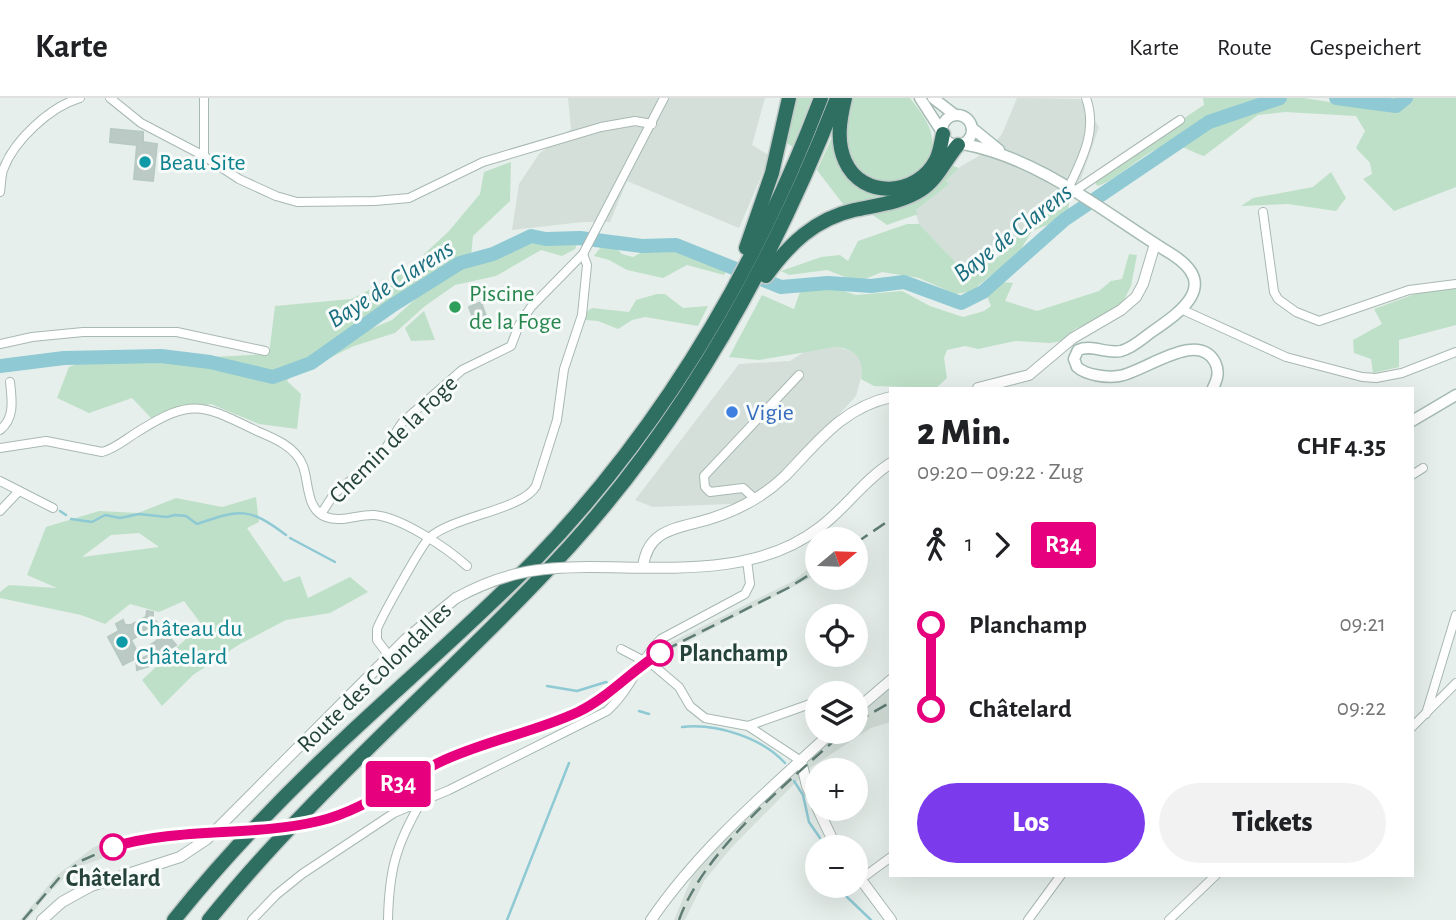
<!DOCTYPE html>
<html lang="de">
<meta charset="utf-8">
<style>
body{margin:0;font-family:"Alegreya Sans",sans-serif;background:#f2f2f2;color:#202124;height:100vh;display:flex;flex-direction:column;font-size:26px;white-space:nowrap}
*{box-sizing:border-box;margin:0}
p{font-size:23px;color:#757577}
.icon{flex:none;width:38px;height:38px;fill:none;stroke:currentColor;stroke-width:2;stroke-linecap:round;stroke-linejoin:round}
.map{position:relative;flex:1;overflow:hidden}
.drawer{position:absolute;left:889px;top:289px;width:525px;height:490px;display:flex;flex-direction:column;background:#fff;border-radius:0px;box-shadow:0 7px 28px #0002}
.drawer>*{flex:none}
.badge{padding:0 14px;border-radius:5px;font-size:24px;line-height:46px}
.needle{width:46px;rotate:71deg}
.controls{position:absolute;left:805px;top:429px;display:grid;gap:14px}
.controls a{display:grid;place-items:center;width:63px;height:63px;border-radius:50%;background:#fff;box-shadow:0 7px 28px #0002;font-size:35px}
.map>.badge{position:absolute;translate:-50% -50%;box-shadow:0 0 0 4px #fff}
.legs{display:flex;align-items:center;gap:10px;height:77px;padding:0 28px;font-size:23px}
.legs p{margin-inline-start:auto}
.head{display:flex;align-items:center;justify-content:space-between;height:119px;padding:0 28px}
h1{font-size:38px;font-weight:800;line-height:52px}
.action{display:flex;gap:14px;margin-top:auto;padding:14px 28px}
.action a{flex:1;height:80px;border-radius:42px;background:#7c3aed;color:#fff;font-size:28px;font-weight:800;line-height:80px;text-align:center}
.action a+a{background:#f2f2f2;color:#202124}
ul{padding:0 28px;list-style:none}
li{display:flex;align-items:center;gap:24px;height:84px;font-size:26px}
li i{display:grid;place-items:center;width:10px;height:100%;margin:0 9px;background:currentColor}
li i::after{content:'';width:18px;height:18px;margin:-9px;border:5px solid;border-radius:50%;background:#fff}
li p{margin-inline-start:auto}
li:first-child i{background:linear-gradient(#0000 50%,currentColor 0)}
li:last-child i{background:linear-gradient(currentColor 50%,#0000 0)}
header{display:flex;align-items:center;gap:42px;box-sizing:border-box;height:98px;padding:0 35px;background:#fff;border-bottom:2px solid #e0e0e0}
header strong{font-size:33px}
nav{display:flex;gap:38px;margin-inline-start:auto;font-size:24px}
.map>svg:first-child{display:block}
.built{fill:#d4dfda}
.green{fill:#bfe0c8;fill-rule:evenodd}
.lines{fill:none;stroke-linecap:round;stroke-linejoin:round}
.stream{stroke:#8ec9d4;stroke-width:2.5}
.river{stroke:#8ec9d4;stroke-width:14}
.building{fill:#bbcac4;stroke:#b8c9c2;stroke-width:2;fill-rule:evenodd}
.minor-casing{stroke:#a8b8b2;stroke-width:10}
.tertiary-casing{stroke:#a8b8b2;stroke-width:12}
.secondary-casing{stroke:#a4bbb3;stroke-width:13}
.motorway-casing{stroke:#c2cac8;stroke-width:17}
.minor{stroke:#fff;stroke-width:8}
.tertiary{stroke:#fff;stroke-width:10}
.secondary{stroke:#fff;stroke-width:10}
.motorway{stroke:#2f6f62;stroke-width:14}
.rail{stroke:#5f7d75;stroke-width:2.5;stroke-dasharray:14 7;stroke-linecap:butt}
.tertiary-bridge-casing{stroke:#a8b8b2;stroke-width:12;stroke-linecap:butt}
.tertiary-bridge{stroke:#fff;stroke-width:10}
.line-1-casing{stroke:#fff;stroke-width:16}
.line-1{stroke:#e6007e;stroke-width:10}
.culture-dot{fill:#0f9aa8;stroke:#f7fbf9;stroke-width:2.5}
.leisure-dot{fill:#2e9e5b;stroke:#f7fbf9;stroke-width:2.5}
.shop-dot{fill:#3f7fe0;stroke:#f7fbf9;stroke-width:2.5}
.stop-1-dot{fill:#fff;stroke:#e6007e;stroke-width:3.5}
.labels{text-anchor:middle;stroke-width:6;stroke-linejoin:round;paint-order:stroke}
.culture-label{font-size:24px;fill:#0d838f;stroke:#f7fbf9;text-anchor:start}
.leisure-label{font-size:24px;fill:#27864d;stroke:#f7fbf9;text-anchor:start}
.shop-label{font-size:24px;fill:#366cbe;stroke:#f7fbf9;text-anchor:start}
.street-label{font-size:24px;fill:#24423a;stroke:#f7fbf9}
.stop-label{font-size:24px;font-weight:bold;fill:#24423a;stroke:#f7fbf9;text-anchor:start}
.water-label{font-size:26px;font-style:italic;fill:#1c6f80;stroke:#f7fbf9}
</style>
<header>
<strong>Karte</strong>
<nav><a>Karte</a><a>Route</a><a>Gespeichert</a></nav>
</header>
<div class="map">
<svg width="1456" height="822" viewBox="0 0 1456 822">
<rect width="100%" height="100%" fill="#e6efeb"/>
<g class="built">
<path d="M568,0H765L752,47L770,58L739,130L627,83L610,124H583L512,132L519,86L539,56L571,31Z"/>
<path d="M1017,0L1080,1L1099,29L1081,81L1046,115L968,177L919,126L915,113L948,86L946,83L961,68L988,53L1002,36Z"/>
<path d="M836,249L851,253L859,258L864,268L856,298L757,405L653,409L635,402L739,266L790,263L804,254Z"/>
<path d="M817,464L816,477L667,554L594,609L537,634L458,660L327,729L326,717L361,704L455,654L555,619L574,610L611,590L656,552L793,483Z"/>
<path d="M891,588V624L871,630L810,670L732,749L704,783L685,822H674L692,779L714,752L838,634H856V617Z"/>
<path d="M185,731L203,732L192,741L118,755L81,768L67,777L47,797L27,822H20L56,778L94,749L116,741Z"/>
</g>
<g class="green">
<path d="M794,0H812L793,49L785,44Z"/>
<path d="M853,0H910C924,18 937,34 931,57L933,59C929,64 924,72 919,76C893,96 852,81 846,48C843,33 849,15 853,0Z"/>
<path d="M1203,0H1304L1373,11L1385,0H1456V89L1394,113L1363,81L1372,76L1370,65L1356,50L1365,33L1356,18L1285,14L1258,17L1204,58C1193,55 1185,48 1174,47C1152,44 1119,83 1097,88L1094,79L1204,7Z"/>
<path d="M835,33L843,70L900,96L846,110L817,72Z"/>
<path d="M511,64L510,103L473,138L471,159L461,169H472L531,138L546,141L580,140L575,151L562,158L541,152L496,178L455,187L425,208L395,235L354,248L323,263L354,238L392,222L419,198L356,227L301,264L287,283L301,296L297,331L259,326L211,306L173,313L153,322L132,300L89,315L57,300L69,269L100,257L152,262L269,256L275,208L351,201L404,175L449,133L480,96L484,74Z"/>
<path d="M953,68L959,70L946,83L949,86L916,112L918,116L887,127L870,115L932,92Z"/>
<path d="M1331,74L1346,100L1336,113L1288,106L1241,108L1253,100L1313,89Z"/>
<path d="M1067,101L1069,105L1068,113L1050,126L1032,133L1018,156L979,187L976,193L955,196L919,180L882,174L858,184L827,172L789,177L781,173L821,159L840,157L848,163L858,143L907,126H919L968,177L1001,157L1018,138Z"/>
<path d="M603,146L613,147L622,156L633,159C671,138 693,153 730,167L724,177L687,167L663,180L627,172L609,162L594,158Z"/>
<path d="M1129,156L1137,157L1131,188L1124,202L1111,215L1075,231L1062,243L1050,245L1015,243L978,251L965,248L947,252L944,260L947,280L936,290L874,288L861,281C865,262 856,251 836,249L759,262L729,259L762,197L794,211L801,191H838L856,197L902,193L930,208L963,219L984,213L991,208L987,198L1003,184L1013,185L1005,203L1037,213L1099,193L1111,183L1122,181Z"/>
<path d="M1456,188V227L1399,242V269L1373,275L1371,261L1354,255L1353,242L1382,226L1374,211L1426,192Z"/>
<path d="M657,196H665L683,210L708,208L698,228L645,219L632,222L618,231L598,223L585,222L582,217L592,210L629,214L636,202Z"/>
<path d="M424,213L435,242L411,243L405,230Z"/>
<path d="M256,399L259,424L247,430L284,484L300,478L308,500L350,479L368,494L330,515L286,522L240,546L193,577L162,608L142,582L188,539L205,531L184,503L159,514L130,506L105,526L81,517L0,500V494L9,487L57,490L27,477L46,429L99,413L138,415L176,400L222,409ZM139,435L159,449L82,459L111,437Z"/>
</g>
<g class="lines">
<g class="stream">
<path d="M60,413L66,417"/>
<path d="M71,421L92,424L105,417L120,420L139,416L167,419L175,417L186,418L197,426C240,411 249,409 286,437"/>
<path d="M290,440L335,464"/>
<path d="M547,588L577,593L606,584L609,586"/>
<path d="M639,613L649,616"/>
<path d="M682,629C717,625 762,640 785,665"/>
<path d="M794,683L803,697L809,724L820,740"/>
<path d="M840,788L847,799L871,822"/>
<path d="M507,822L569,665"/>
</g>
<g class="river">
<path d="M1336,0L1396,8L1406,0"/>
<path d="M0,268L64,260L161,258L210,264L273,279L311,265L393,207L460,165L493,156L531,138L546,141L580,140L642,148L676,147L781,189L828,185L871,188L904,184L961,205L983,194L1064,122L1209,24L1280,0"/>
</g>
</g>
<g class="building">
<path d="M111,31L143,34V44L157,46L153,83L134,81L137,47L110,44Z"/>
<path d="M481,204L490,229L478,233L469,209Z"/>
<path d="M147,513L153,514V520L176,547L163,555L160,565L137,572L136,560L123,567L108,539L119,533L116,526L123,522L125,527H131L146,519ZM150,531L158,542L150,547L155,554L141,561L131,542Z"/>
</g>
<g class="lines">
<g class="minor-casing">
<g id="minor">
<path d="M110,0L141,25L204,58L239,81L276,98L297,104L375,103L409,100L483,64L601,29L635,23L652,26"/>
<path d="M204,0V58"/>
<path d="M1068,91C1082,61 1098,33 1086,0"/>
<path d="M0,94C1,87 1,79 3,72C14,42 50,9 80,0"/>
<path d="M1073,94L1180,22"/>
<path d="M1263,114L1274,194L1278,201L1296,214L1319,223L1409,192L1456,186"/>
<path d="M1183,212L1286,259L1362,279L1376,280L1402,275L1456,254"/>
<path d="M0,246L32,239L83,234H177L265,253"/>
<path d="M0,332C15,320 12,302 10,284"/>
<path d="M0,350L46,343L102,354C115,351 127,340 139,333C193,299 203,307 257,333C274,340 296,349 303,368C309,384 306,412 326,419C341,425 359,416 374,417C401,419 447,450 467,468"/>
<path d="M1412,377L1423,370"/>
<path d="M0,383L53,410"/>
<path d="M755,401L743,390L710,394L705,389L704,378L799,277"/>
<path d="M0,413L19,393"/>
<path d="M321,416L334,396L380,359L402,325L414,314L462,272L511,248L519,227L531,209L583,156"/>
<path d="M621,551L644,563"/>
<path d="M389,558L377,542V531C382,518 421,448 429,440C453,418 523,412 536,388L557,322L564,271L582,217L587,167L583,156L664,0"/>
<path d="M646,561L679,589L690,608L705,620L748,628L801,663"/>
<path d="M1426,616L1456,517"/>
<path d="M748,628L810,606H817"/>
<path d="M1412,629L1456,585"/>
<path d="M861,781L891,759"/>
<path d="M252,822L276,797L302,776L394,715L449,692L607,613C631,592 639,562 661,541L745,496L750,486L747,462"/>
<path d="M388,822C389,772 396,747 421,704"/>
<path d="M1028,822L1061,777"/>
<path d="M1169,822L1216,777"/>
</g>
</g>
<g class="tertiary-casing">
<g id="tertiary">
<path d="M978,290L1029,277L1073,240L1121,212L1136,199L1143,186L1155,146"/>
<path d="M589,469C665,469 756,479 819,430C845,411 864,382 891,365"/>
<path d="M643,469C647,437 667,432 695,425C728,417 760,402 785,378C818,344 842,310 891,299"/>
<path d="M856,612L891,582"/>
<path d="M801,663L807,688L836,749"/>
<path d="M856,775L891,822"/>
<path d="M42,822L62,804L91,788L180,759L207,741L406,541L456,500"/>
<path d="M651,822C700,750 769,692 832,634"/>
</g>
</g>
<g class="secondary-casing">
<g id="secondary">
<path d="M920,0L942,34"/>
<path d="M933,0L955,17"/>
<circle cx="957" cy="32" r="15"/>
<path d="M972,30L999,52"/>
<path d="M963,46C1041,60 1107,117 1173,157C1219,187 1182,213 1153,233C1143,240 1133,250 1121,253C1106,256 1092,246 1078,252L1074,261L1077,269C1086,277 1106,280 1119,278C1143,275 1197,231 1215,264C1220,274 1217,282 1213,290"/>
<path d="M1412,323L1456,297"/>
</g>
</g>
<g class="motorway-casing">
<g id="motorway">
<path d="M845,0C840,21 836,43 845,63C862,102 918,98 936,62C940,54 941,45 943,36"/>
<path d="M746,150L772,75L789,0"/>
<path d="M766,178C789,146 815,121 854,112C877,107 901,105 921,92C938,81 945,62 958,47"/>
<path d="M174,822C226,757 284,697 345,640C408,581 474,524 535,462C662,330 756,171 821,0"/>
<path d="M209,822C318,687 453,576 570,448C688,317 773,164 837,0"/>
</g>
</g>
<use href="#minor" class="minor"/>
<use href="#tertiary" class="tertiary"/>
<use href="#secondary" class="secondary"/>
<use href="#motorway" class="motorway"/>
<g class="rail">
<path d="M856,445L891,421"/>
<path d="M856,624L891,604"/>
<path d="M23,822L60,779L83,762L110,750L147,742L290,728L326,721L357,709L457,656L578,614L613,593L661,554L788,490L817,472"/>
<path d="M679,822C704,752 789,683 844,634"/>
</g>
<g class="tertiary-bridge-casing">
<path id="tertiary-bridge" d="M456,500C502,475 537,469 589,469"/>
</g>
<use href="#tertiary-bridge" class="tertiary-bridge"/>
</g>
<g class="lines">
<g class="line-1-casing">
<path id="line-1" d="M113,749C178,729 253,739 319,723C362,713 399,684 438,665C483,643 533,635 578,614C609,599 631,573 660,555"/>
</g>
<use href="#line-1" class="line-1"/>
</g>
<g class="culture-dot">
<circle cx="145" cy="64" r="7"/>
<circle cx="122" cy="544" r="7"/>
</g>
<circle class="leisure-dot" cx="455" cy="209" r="7"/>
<circle class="shop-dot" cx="732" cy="314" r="7"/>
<g class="stop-1-dot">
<circle cx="660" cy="555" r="12"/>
<circle cx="113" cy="749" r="12"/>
</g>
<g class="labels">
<g class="culture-label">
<text x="159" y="72">Beau Site</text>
<text x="136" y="538">Château du<tspan x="136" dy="28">Châtelard</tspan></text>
</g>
<g class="leisure-label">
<text x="469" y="203">Piscine<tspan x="469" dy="28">de la Foge</tspan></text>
</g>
<g class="shop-label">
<text x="746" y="322">Vigie</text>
</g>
<g class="street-label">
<text transform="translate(393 341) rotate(-45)" y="8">Chemin de la Foge</text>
<text transform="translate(374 579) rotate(-44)" y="8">Route des Colondalles</text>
</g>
<g class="stop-label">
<text x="679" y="563">Planchamp</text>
<text x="113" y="788" text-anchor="middle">Châtelard</text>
</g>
<g class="water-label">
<text transform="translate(1012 134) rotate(-38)" y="9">Baye de Clarens</text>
<text transform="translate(390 185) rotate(-32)" y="9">Baye de Clarens</text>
</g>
</g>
</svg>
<div class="controls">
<a><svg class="needle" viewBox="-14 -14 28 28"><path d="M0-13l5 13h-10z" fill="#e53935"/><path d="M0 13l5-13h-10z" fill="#757577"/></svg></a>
<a><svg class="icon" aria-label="locate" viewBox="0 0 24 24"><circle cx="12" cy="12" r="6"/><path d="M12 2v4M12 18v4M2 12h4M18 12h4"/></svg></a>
<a><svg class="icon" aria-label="layers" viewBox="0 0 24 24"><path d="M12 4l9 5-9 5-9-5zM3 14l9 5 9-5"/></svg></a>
<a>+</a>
<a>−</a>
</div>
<b class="badge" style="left:398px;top:686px;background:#e6007e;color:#fff">R34</b>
<section class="drawer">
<div class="head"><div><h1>2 Min.</h1><p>09:20 – 09:22 · Zug</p></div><b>CHF 4.35</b></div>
<div class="legs"><svg class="icon" aria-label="walk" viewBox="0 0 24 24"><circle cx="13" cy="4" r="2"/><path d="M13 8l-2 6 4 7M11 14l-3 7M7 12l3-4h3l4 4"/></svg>1<svg class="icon" aria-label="forward" viewBox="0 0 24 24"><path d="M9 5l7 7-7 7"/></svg><b class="badge" style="background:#e6007e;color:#fff">R34</b></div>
<ul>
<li><i style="color:#e6007e"></i><b>Planchamp</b><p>09:21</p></li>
<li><i style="color:#e6007e"></i><b>Châtelard</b><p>09:22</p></li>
</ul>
<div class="action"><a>Los</a><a>Tickets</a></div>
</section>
</div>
